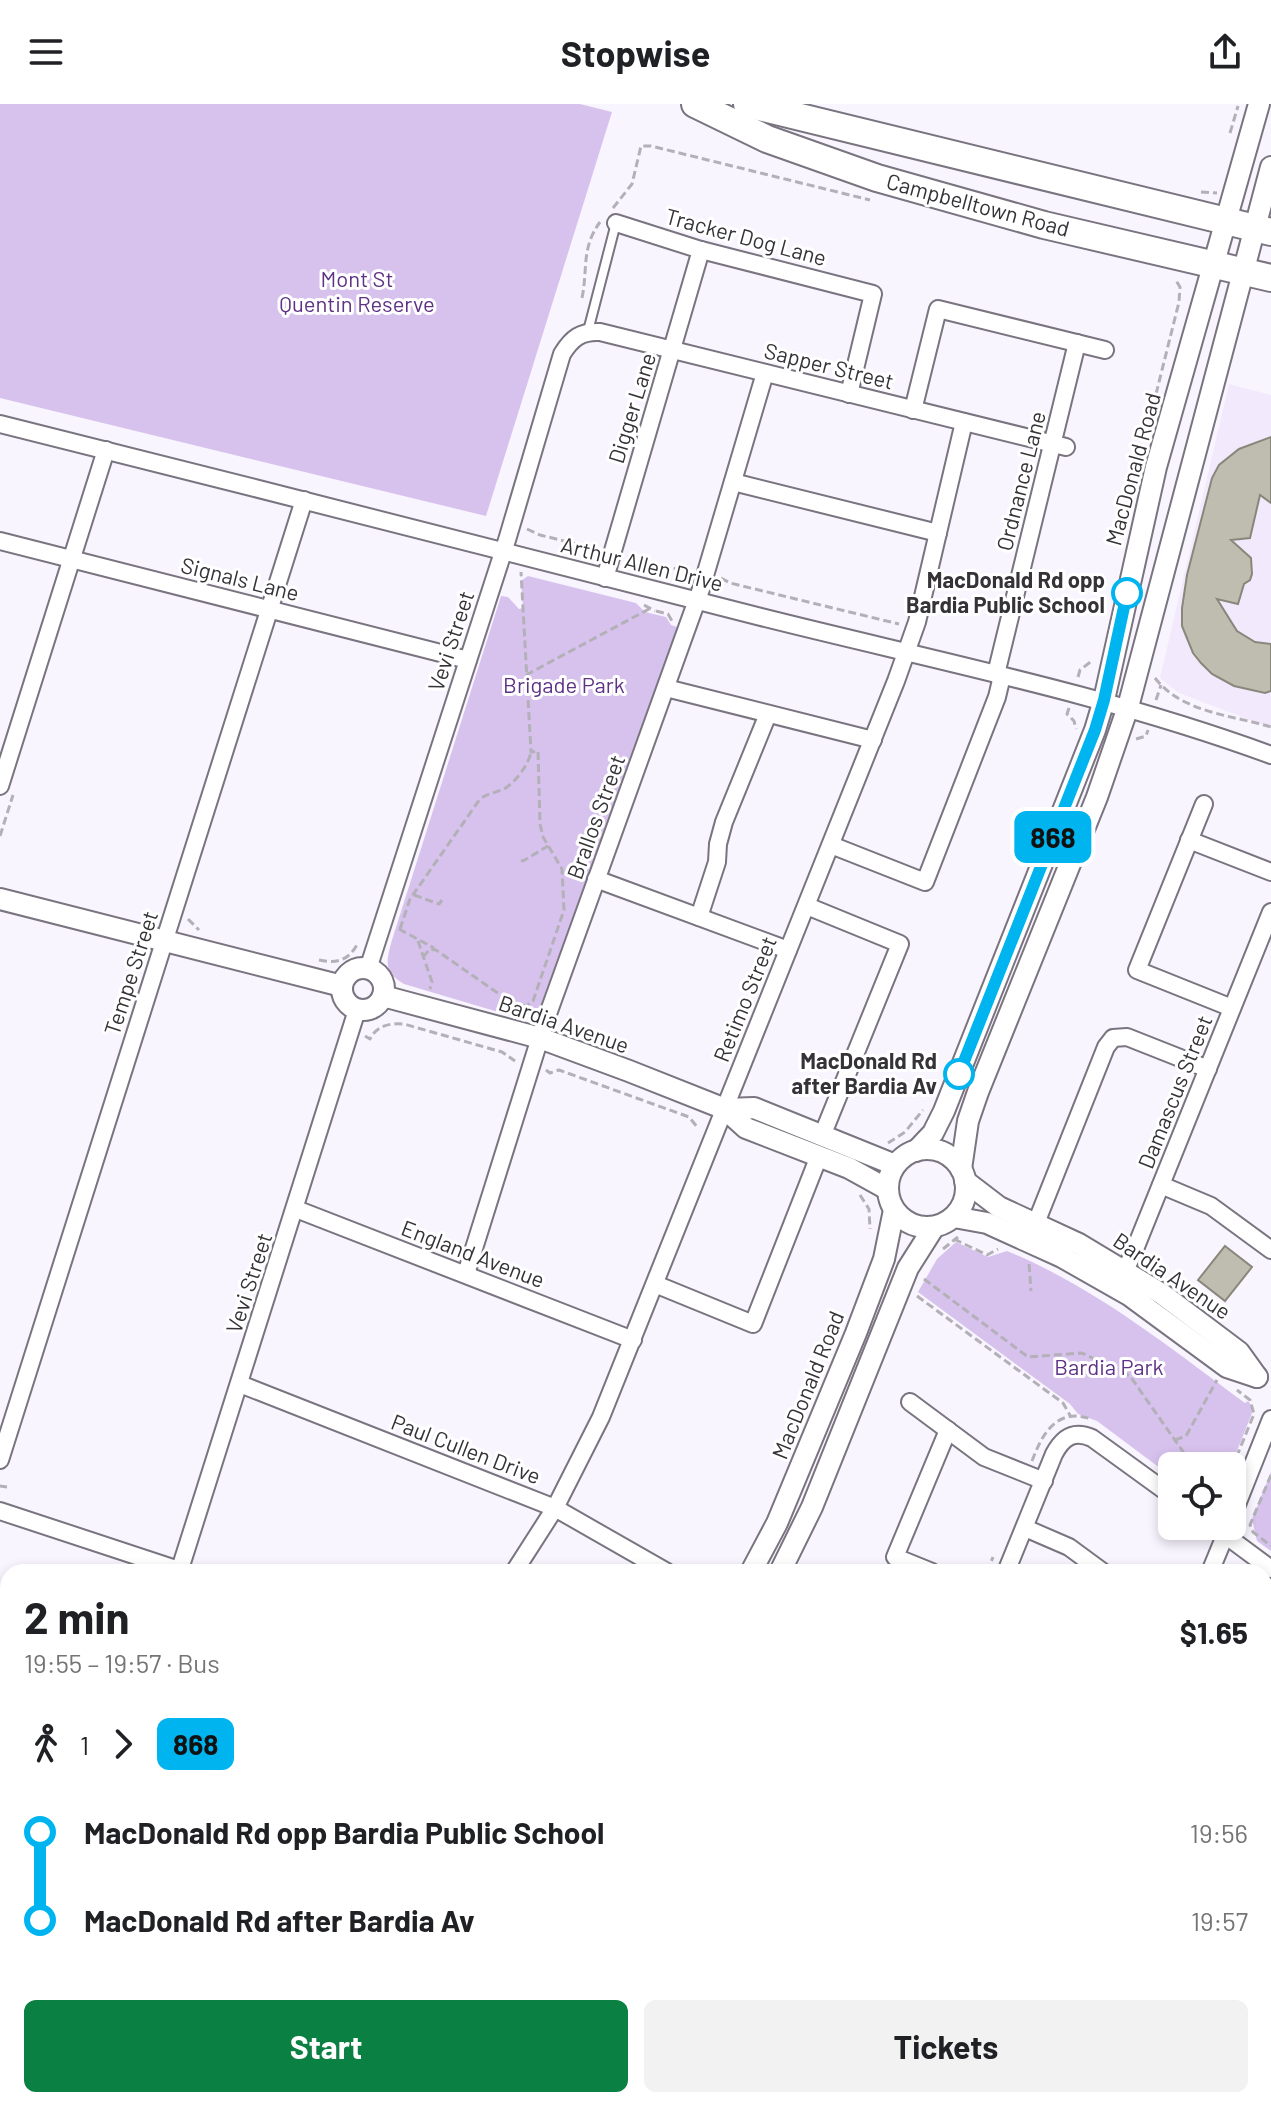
<!DOCTYPE html>
<meta charset="utf-8">
<style>
body{margin:0;font-family:Barlow,sans-serif;background:#f2f2f2;color:#202124;height:100vh;display:flex;flex-direction:column;font-size:30px;white-space:nowrap}
*{box-sizing:border-box;margin:0}
p{font-size:26px;color:#757577}
.icon{flex:none;width:44px;height:44px;fill:none;stroke:currentColor;stroke-width:2;stroke-linecap:round;stroke-linejoin:round}
.map{position:relative;flex:1;overflow:hidden}
.details{position:absolute;left:0px;top:1460px;width:1272px;height:544px;display:flex;flex-direction:column;background:#fff;border-radius:24px 24px 0 0;box-shadow:0 4px 12px #0003}
.details>*{flex:none}
.badge{padding:0 16px;border-radius:12px;font-size:28px;line-height:52px}
.fabs{position:absolute;left:1158px;top:1348px;display:grid;gap:16px}
.fabs a{display:grid;place-items:center;width:88px;height:88px;border-radius:12px;background:#fff;box-shadow:0 4px 12px #0003;font-size:40px}
.map>.badge{position:absolute;translate:-50% -50%;box-shadow:0 0 0 4px #fff}
.legs{display:flex;align-items:center;gap:12px;height:88px;padding:0 24px;font-size:26px}
.legs p{margin-inline-start:auto}
.head{display:flex;align-items:center;justify-content:space-between;height:136px;padding:0 24px}
h1{font-size:44px;font-weight:700;line-height:60px}
.cta{display:flex;gap:16px;margin-top:auto;padding:16px 24px}
.cta a{flex:1;height:92px;border-radius:12px;background:#0b8043;color:#fff;font-size:32px;font-weight:700;line-height:92px;text-align:center}
.cta a+a{background:#f2f2f2;color:#202124}
ul{padding:0 24px;list-style:none}
li{display:flex;align-items:center;gap:28px;height:88px;font-size:30px}
li i{display:grid;place-items:center;width:12px;height:100%;margin:0 10px;background:currentColor}
li i::after{content:'';width:20px;height:20px;margin:-10px;border:6px solid;border-radius:50%;background:#fff}
li p{margin-inline-start:auto}
li:first-child i{background:linear-gradient(#0000 50%,currentColor 0)}
li:last-child i{background:linear-gradient(currentColor 50%,#0000 0)}
header{display:flex;justify-content:space-between;align-items:center;height:104px;padding:0 24px;background:#fff;font-size:36px;font-weight:700}
.map>svg:first-child{display:block}
.built{fill:#f2e9fc}
.green{fill:#d7c2ee}
.building{fill:#bfbdb0;stroke:#89877b;stroke-width:2}
.lines{fill:none;stroke-linecap:round;stroke-linejoin:round}
.service-casing{stroke:#79747f;stroke-width:12}
.minor-casing{stroke:#79747f;stroke-width:20}
.tertiary-casing{stroke:#79747f;stroke-width:24}
.primary-casing{stroke:#79747f;stroke-width:30}
.path{stroke:#b3b0b8;stroke-width:3;stroke-dasharray:8 4;stroke-linecap:butt}
.service{stroke:#fff;stroke-width:8}
.minor{stroke:#fff;stroke-width:16}
.tertiary{stroke:#fff;stroke-width:20}
.primary{stroke:#fff;stroke-width:26}
.line-1-casing{stroke:#fff;stroke-width:18}
.line-1{stroke:#00b5ef;stroke-width:12}
.stop-1-dot{fill:#fff;stroke:#00b5ef;stroke-width:4}
.labels{text-anchor:middle;stroke-width:6;stroke-linejoin:round;paint-order:stroke}
.street-label{font-size:22px;fill:#353337;stroke:#fff}
.park-label{font-size:22px;fill:#5e3284;stroke:#fff}
.stop-label{font-size:22px;font-weight:bold;fill:#353337;stroke:#fff;text-anchor:end}
</style>
<header><svg class="icon" aria-label="menu" viewBox="0 0 24 24"><path d="M4 6h16M4 12h16M4 18h16"/></svg>Stopwise<svg class="icon" aria-label="share" viewBox="0 0 24 24"><path d="M12 15V3M7 8l5-5 5 5M5 13v7h14v-7"/></svg></header>
<div class="map">
<svg width="1271" height="2004" viewBox="0 0 1271 2004">
<rect width="100%" height="100%" fill="#f9f5ff"/>
<path class="built" d="M1229,280L1271,291V624L1179,589L1160,574Z"/>
<g class="green">
<path d="M0,0H580L612,8L486,412L0,294Z"/>
<path d="M528,472L636,499L645,508L666,513L671,521L677,523L541,900C534,911 528,913 515,913L404,880C383,867 386,858 392,836L501,492L508,493L519,505L523,504L521,477Z"/>
<path d="M956,1138L988,1153L1007,1147C1095,1183 1169,1243 1245,1299L1248,1297L1251,1301L1252,1309L1231,1362H1172V1373L1097,1317L1078,1310L1070,1300L918,1188L937,1155Z"/>
<path d="M1271,1368V1447L1257,1437L1252,1415Z"/>
</g>
<g class="building">
<path d="M1271,333V399L1260,391L1250,434L1231,436L1251,454L1252,470L1250,476L1244,480L1238,500L1217,495L1237,527L1255,538L1271,540V587L1265,589L1234,582L1212,570L1201,559L1193,549L1182,522V504L1187,471L1212,374L1219,361L1239,345Z"/>
<path d="M1225,1142L1252,1163L1225,1197L1198,1176Z"/>
</g>
<g class="lines">
<g class="service-casing">
<path id="service" d="M588,227L616,119"/>
</g>
<g class="minor-casing">
<g id="minor">
<path d="M616,119L701,146L873,190L849,290"/>
<path d="M913,306L938,205L1105,246"/>
<path d="M0,320C254,383 508,449 761,513C932,556 1105,590 1271,651"/>
<path d="M733,378L938,429"/>
<path d="M0,437L468,556"/>
<path d="M605,474L701,146"/>
<path d="M996,570L1077,239"/>
<path d="M666,584L873,636"/>
<path d="M0,682L106,346"/>
<path d="M1204,700L1137,866L1232,904"/>
<path d="M1189,736L1271,768"/>
<path d="M831,741L925,778L997,593L1002,572"/>
<path d="M596,775L788,846"/>
<path d="M807,802L900,840L822,1032"/>
<path d="M699,813L717,758L718,740L724,718L768,610"/>
<path d="M368,865L507,436L562,250C572,234 581,227 600,228L1066,343"/>
<path d="M1161,1081L1211,1102L1271,1146"/>
<path d="M296,1105L633,1236"/>
<path d="M1036,1119L1106,943L1113,934L1127,933L1208,965"/>
<path d="M466,1170L544,921L701,485L765,269"/>
<path d="M1120,1176L1133,1150L1271,808"/>
<path d="M655,1180L753,1220L819,1052"/>
<path d="M240,1280L555,1404L667,1468"/>
<path d="M910,1298L984,1353L1044,1377"/>
<path d="M0,1356L304,396"/>
<path d="M0,1407L185,1468"/>
<path d="M1232,1413L1271,1315"/>
<path d="M1213,1422L1271,1465"/>
<path d="M1025,1424L1069,1443L1103,1468"/>
<path d="M180,1465L357,906"/>
<path d="M514,1468L555,1404L601,1313L896,577L917,518L964,318"/>
<path d="M932,1468L895,1453L948,1326"/>
<path d="M1006,1468L1054,1350C1063,1333 1074,1326 1092,1334L1172,1392"/>
<path d="M1210,1468L1229,1422"/>
<path d="M1264,1588L1271,1593"/>
<path d="M1264,1792L1271,1774"/>
<path d="M1264,1966L1271,1970"/>
<path d="M734,1996L742,2004"/>
<path d="M994,1996L1004,2004"/>
<path d="M611,2004L620,1996"/>
<path d="M1179,2004L1182,1996"/>
</g>
</g>
<g class="tertiary-casing">
<g id="tertiary">
<path d="M0,795L342,882"/>
<circle cx="363" cy="885" r="21"/>
<path d="M383,892L540,934L629,967L725,1005L746,1024L849,1064L887,1085"/>
<path d="M725,1005L754,1004L895,1061"/>
<circle cx="927" cy="1084" r="39"/>
<path d="M916,1047L933,1029L944,1007L1095,626L1104,596L1156,363L1259,0"/>
<path d="M961,1065L968,1017L978,988L1097,693L1128,603L1271,63"/>
<path d="M965,1077L999,1103L1079,1140L1162,1190L1239,1248L1257,1273"/>
<path d="M954,1113L987,1119L1062,1153L1129,1191L1227,1263L1257,1273"/>
<path d="M751,1468L777,1419L856,1229L884,1155L894,1106"/>
<path d="M780,1468L812,1403L908,1164L934,1123"/>
<path d="M201,2004L213,1996"/>
<path d="M251,2004L264,1996"/>
</g>
</g>
<g class="primary-casing">
<g id="primary">
<path d="M695,0L767,35L877,74L1044,121L1271,174"/>
<path d="M747,0L1271,128"/>
</g>
</g>
<g class="path">
<path d="M1230,29L1238,2"/>
<path d="M1201,88L1217,89"/>
<path d="M613,104L632,80L641,42H651L870,96"/>
<path d="M582,194C588,165 581,144 600,118"/>
<path d="M1156,290L1179,198L1180,183L1175,175"/>
<path d="M527,425L540,431L597,445"/>
<path d="M627,453L690,468"/>
<path d="M721,474L730,479L899,520"/>
<path d="M644,501L655,507"/>
<path d="M656,507L668,510L672,517"/>
<path d="M526,571L649,505"/>
<path d="M1078,573L1080,566L1093,556"/>
<path d="M1155,574C1182,609 1232,611 1271,623"/>
<path d="M1156,596L1161,581"/>
<path d="M1069,604L1067,610L1074,617L1076,625"/>
<path d="M1136,635L1146,632L1148,626"/>
<path d="M0,732L13,691"/>
<path d="M521,756L523,757L548,742"/>
<path d="M414,791L439,800L442,796"/>
<path d="M188,815L199,826"/>
<path d="M399,825L434,844"/>
<path d="M400,825L410,795L480,695C488,689 495,689 504,685C515,679 529,660 531,648"/>
<path d="M418,837L432,878L430,885"/>
<path d="M423,853L430,845L436,846L512,899L526,902L533,897L564,806L562,765L543,733L540,720L538,647L531,648L521,468"/>
<path d="M319,856C338,860 349,856 358,839"/>
<path d="M365,932L370,935C377,921 390,919 404,920L502,948L515,957"/>
<path d="M546,966L550,969L559,966L689,1013L698,1024"/>
<path d="M888,1039L905,1028L923,1006"/>
<path d="M860,1091L869,1105L870,1125"/>
<path d="M954,1135L987,1151L998,1145"/>
<path d="M943,1145L958,1133"/>
<path d="M1029,1160L1031,1187"/>
<path d="M924,1175L1028,1253L1082,1249L1130,1272L1193,1362"/>
<path d="M917,1192L1063,1299L1071,1313"/>
<path d="M1175,1336L1186,1332L1217,1276"/>
<path d="M1032,1357C1042,1330 1057,1303 1091,1315"/>
<path d="M1232,1364L1254,1310L1250,1296L1237,1286"/>
<path d="M1271,1371L1250,1421L1253,1428L1271,1442"/>
<path d="M0,1382L7,1383"/>
<path d="M987,1468L993,1453"/>
<path d="M1264,1986L1271,1990"/>
<path d="M168,2004L181,1996"/>
<path d="M280,2004L294,1996"/>
</g>
<use href="#service" class="service"/>
<use href="#minor" class="minor"/>
<use href="#tertiary" class="tertiary"/>
<use href="#primary" class="primary"/>
</g>
<g class="lines">
<g class="line-1-casing">
<path id="line-1" d="M959,970L1095,626L1104,596L1127,489"/>
</g>
<use href="#line-1" class="line-1"/>
</g>
<g class="stop-1-dot">
<circle cx="1127" cy="489" r="14"/>
<circle cx="959" cy="970" r="14"/>
</g>
<g class="labels">
<g class="street-label">
<text transform="translate(978 101) rotate(15)" y="8">Campbelltown Road</text>
<text transform="translate(746 133) rotate(15)" y="8">Tracker Dog Lane</text>
<text transform="translate(829 262) rotate(14)" y="8">Sapper Street</text>
<text transform="translate(632 304) rotate(-73)" y="8">Digger Lane</text>
<text transform="translate(1133 365) rotate(-75)" y="8">MacDonald Road</text>
<text transform="translate(1021 377) rotate(-76)" y="8">Ordnance Lane</text>
<text transform="translate(642 460) rotate(14)" y="8">Arthur Allen Drive</text>
<text transform="translate(240 475) rotate(14)" y="8">Signals Lane</text>
<text transform="translate(451 537) rotate(-72)" y="8">Vevi Street</text>
<text transform="translate(596 713) rotate(-70)" y="8">Brallos Street</text>
<text transform="translate(131 869) rotate(-72)" y="8">Tempe Street</text>
<text transform="translate(745 895) rotate(-68)" y="8">Retimo Street</text>
<text transform="translate(564 920) rotate(19)" y="8">Bardia Avenue</text>
<text transform="translate(1175 988) rotate(-68)" y="8">Damascus Street</text>
<text transform="translate(473 1150) rotate(21)" y="8">England Avenue</text>
<text transform="translate(1172 1172) rotate(34)" y="8">Bardia Avenue</text>
<text transform="translate(249 1179) rotate(-72)" y="8">Vevi Street</text>
<text transform="translate(808 1281) rotate(-68)" y="8">MacDonald Road</text>
<text transform="translate(466 1345) rotate(21)" y="8">Paul Cullen Drive</text>
</g>
<g class="park-label">
<text x="357" y="183">Mont St<tspan x="357" dy="25">Quentin Reserve</tspan></text>
<text x="564" y="589">Brigade Park</text>
<text x="1109" y="1271">Bardia Park</text>
</g>
<g class="stop-label">
<text x="1105" y="484">MacDonald Rd opp<tspan x="1105" dy="25">Bardia Public School</tspan></text>
<text x="937" y="965">MacDonald Rd<tspan x="937" dy="25">after Bardia Av</tspan></text>
</g>
</g>
</svg>
<div class="fabs">
<a><svg class="icon" aria-label="locate" viewBox="0 0 24 24"><circle cx="12" cy="12" r="6"/><path d="M12 2v4M12 18v4M2 12h4M18 12h4"/></svg></a>
</div>
<b class="badge" style="left:1053px;top:733px;background:#00b5ef;color:#111">868</b>
<section class="details">
<div class="head"><div><h1>2 min</h1><p>19:55 – 19:57 · Bus</p></div><b>$1.65</b></div>
<div class="legs"><svg class="icon" aria-label="walk" viewBox="0 0 24 24"><circle cx="13" cy="4" r="2"/><path d="M13 8l-2 6 4 7M11 14l-3 7M7 12l3-4h3l4 4"/></svg>1<svg class="icon" aria-label="forward" viewBox="0 0 24 24"><path d="M9 5l7 7-7 7"/></svg><b class="badge" style="background:#00b5ef;color:#111">868</b></div>
<ul>
<li><i style="color:#00b5ef"></i><b>MacDonald Rd opp Bardia Public School</b><p>19:56</p></li>
<li><i style="color:#00b5ef"></i><b>MacDonald Rd after Bardia Av</b><p>19:57</p></li>
</ul>
<div class="cta"><a>Start</a><a>Tickets</a></div>
</section>
</div>
